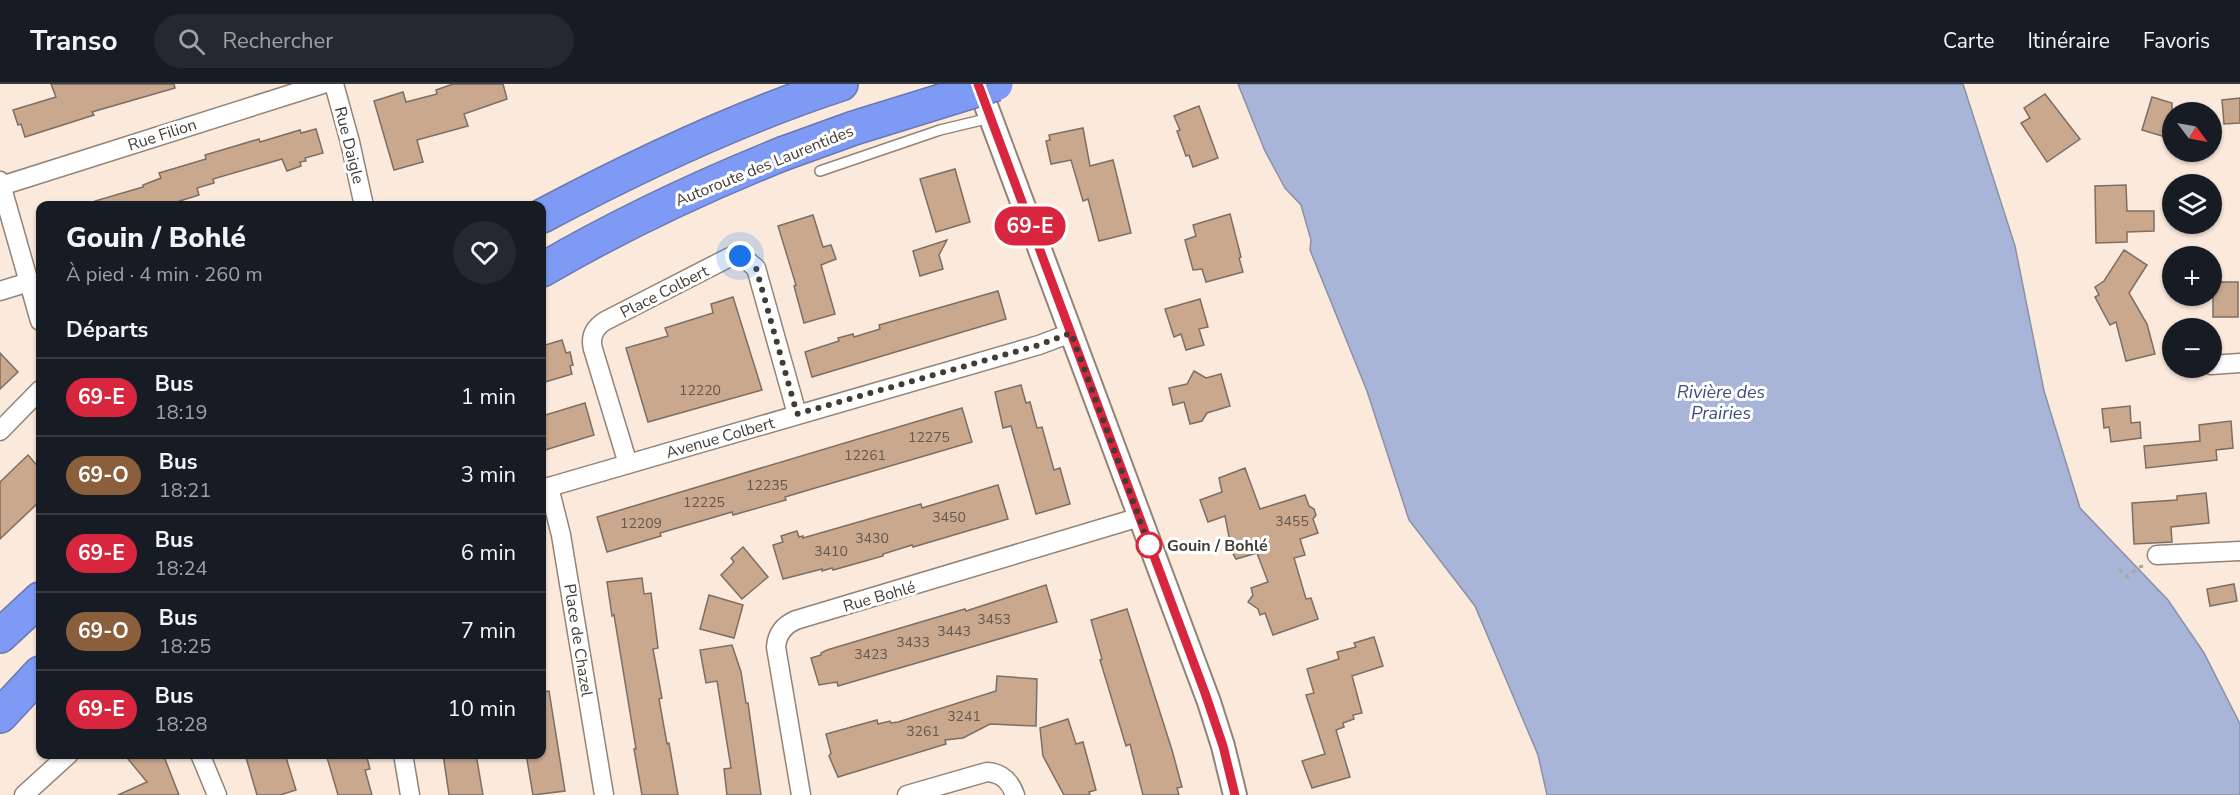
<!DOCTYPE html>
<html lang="fr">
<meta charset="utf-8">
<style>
body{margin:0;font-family:"Nunito Sans",sans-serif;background:#242831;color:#f1f3f6;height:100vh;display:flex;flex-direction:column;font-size:22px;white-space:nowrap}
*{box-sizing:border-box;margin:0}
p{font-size:20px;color:#9ea1a6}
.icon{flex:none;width:33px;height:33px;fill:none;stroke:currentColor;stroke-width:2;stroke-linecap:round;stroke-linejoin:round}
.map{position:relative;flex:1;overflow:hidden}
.sheet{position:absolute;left:36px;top:117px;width:510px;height:558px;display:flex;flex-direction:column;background:#171b24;border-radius:12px;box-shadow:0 2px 4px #0004}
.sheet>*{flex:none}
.badge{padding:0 12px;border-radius:20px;font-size:21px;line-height:39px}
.needle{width:39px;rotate:122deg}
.fabs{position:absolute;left:2162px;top:18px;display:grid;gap:12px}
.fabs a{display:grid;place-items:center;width:60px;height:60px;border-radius:50%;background:#171b24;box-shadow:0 2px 4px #0004;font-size:30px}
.you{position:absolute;width:30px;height:30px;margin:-15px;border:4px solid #fff;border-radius:50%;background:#1a73e8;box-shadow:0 0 0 9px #1a73e833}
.map>.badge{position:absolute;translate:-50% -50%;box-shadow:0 0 0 3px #fff}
h2{padding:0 30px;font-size:22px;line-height:54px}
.round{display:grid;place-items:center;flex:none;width:63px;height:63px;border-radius:32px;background:#242831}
.headline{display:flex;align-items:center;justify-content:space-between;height:102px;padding:0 30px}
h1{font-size:28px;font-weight:800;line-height:45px}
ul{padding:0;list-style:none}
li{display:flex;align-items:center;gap:18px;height:78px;padding:0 30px;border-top:2px solid #363941}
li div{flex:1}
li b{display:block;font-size:22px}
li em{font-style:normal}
li .badge{min-width:66px;font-weight:700;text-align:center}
header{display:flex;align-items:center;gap:36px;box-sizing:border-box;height:84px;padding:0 30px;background:#171b24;border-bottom:2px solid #363941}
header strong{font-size:28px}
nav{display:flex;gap:33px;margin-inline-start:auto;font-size:21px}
.search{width:420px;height:54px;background:#242831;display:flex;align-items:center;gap:15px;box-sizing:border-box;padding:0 21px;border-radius:33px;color:#9ea1a6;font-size:22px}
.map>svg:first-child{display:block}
.water{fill:#a9b5d8;stroke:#8a91a7;stroke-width:1.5}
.building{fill:#c9a88e;stroke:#7d6e62;stroke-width:1.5}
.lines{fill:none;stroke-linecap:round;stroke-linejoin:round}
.service-casing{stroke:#938377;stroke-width:12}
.minor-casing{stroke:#938377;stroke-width:21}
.tertiary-casing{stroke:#938377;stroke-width:26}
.motorway-casing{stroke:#6979b2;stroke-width:36}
.path{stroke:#b1a499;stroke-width:3;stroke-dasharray:4.5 4.5;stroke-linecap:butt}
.service{stroke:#fff;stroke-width:9}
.minor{stroke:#fff;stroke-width:18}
.tertiary{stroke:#fff;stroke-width:22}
.motorway{stroke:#7e9af5;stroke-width:33}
.motorway-bridge-casing{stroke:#6979b2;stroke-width:36;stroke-linecap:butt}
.motorway-bridge{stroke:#7e9af5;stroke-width:33}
.line-casing{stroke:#fff;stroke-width:14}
.line{stroke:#d7263d;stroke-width:9}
.walk{stroke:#423c36;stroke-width:6;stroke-dasharray:0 10.8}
.stop-dot{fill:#fff;stroke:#d7263d;stroke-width:3}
.labels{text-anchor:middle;stroke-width:6;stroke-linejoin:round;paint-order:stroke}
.number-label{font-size:14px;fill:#64574c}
.street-label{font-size:16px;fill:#423c36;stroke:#fff}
.stop-label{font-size:16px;font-weight:bold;fill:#423c36;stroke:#fff;text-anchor:start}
.water-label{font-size:18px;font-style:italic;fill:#3d4c7c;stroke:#fff}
</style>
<header>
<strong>Transo</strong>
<div class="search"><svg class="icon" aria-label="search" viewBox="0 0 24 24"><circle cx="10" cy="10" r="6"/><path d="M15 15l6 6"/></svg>Rechercher</div>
<nav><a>Carte</a><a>Itinéraire</a><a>Favoris</a></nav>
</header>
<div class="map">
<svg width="2240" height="711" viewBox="0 0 2240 711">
<rect width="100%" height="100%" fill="#fbeadc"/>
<path class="water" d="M1238,0H1963L2015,162L2044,307L2080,424L2168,516L2204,569L2240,640V711H1547L1538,671L1475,522L1409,436L1367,307L1310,166L1311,156L1301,121L1285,104L1265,67Z"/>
<g class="building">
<path d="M51,0H174L175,4L92,28L94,31L25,53L21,40L18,41L13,26L56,13Z"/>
<path d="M453,0H503L507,15L464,30L468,42L417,56L423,78L394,86L374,17L403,8L406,18L437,10L436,6Z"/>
<path d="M2045,10L2080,55L2047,78L2021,39L2030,34L2024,24Z"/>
<path d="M2152,13L2172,19V55L2142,46Z"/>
<path d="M2240,14V39L2224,40L2222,16Z"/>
<path d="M1199,22L1218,74L1193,83L1189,71L1186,72L1177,47L1180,46L1174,32Z"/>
<path d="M1083,44L1090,82L1113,76L1131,149L1099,157L1088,115L1083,117L1071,76L1051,80L1046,57L1050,56L1049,51Z"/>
<path d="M316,45L323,69L305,74L306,77L300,78L301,82L287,87L282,75L213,95L214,99L197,104L199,111L164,122H95V117L143,103V101L161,94L159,89L206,75L205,71L259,55L260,58L300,46L301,49Z"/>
<path d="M955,85L970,138L936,148L920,95Z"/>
<path d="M2126,101L2127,127H2154V147L2127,148V158L2096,159L2095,102Z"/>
<path d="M1230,130L1241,173L1239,174L1243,188L1206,198L1202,185L1193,186L1185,156L1196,152L1193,141Z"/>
<path d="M813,131L823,163L831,161L836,175L821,181L835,230L804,239L794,202L796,201L778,142Z"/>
<path d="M947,156L939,171L943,185L920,192L913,167Z"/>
<path d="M2124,166L2147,181L2129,209L2147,240L2155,270L2126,277L2116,238L2110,241L2095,213L2099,211L2095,203L2104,197Z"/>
<rect x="2213" y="198" width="25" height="35"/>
<path d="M998,207L1006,235L812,293L805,268L839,257L838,254L853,250L854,253L880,245L879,241Z"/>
<path d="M733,213L762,306L648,338L626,264L668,252L665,244L713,229L711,220Z"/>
<path d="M1200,215L1208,243L1199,245L1204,261L1186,266L1181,250L1174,253L1165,225Z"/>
<path d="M562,256L566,269L570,268L573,281L570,282L572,290L542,299V262Z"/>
<path d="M0,269L18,288L0,305Z"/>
<path d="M1194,287L1206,294L1221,290L1230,322L1207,329L1202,337L1190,340L1184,318L1173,321L1169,304L1187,300Z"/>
<path d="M1021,301L1026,319L1030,318L1037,344L1042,343L1054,386L1060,384L1070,420L1036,430L1011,342L1003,344L995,308Z"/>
<path d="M585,319L594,351L545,366L542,353V332Z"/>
<path d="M2130,322L2131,339L2140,338L2141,354L2111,358L2109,343L2104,344L2102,325Z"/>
<path d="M962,324L972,358L822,402L785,413L786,416L733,431L732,428L660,449L661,452L607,468L597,433Z"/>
<path d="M2231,337L2233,364L2216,366L2217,376L2146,384L2144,362L2200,357L2199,341Z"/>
<path d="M28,371L40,385V417L0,455V398Z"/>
<path d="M1245,384L1260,425L1305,411L1309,422L1314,425L1316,431L1313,435L1318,449L1300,455L1305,471L1294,474L1306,515L1311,514L1318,535L1273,551L1265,529L1260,531L1258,525L1248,518L1253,511L1251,504L1268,498L1257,469L1236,475L1232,468L1225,432L1208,438L1200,416L1222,408L1219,394Z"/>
<path d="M998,401L1008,435L913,463L912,461L883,470V472L833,486L832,484L822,487V485L783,495L773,461L783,458L781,452L797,447L799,453L803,452V454L921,420L922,424Z"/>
<path d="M2206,409L2209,439L2171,443L2172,458L2134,460L2132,419L2177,416V412Z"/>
<path d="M743,463L768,493L742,515L721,491L734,478L731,474Z"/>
<path d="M642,494L644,510L651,509L658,564L653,565L662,614L659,615L667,660L669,659L678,711H642L634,665H636L614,531L612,532L607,498Z"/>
<path d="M2234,500L2237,517L2210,522L2207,505Z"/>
<path d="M1046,501L1057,538L838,602L837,598L819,601L811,574L821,571V569L827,566L924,537L965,525L966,527Z"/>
<path d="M709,511L743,521L734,554L700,545Z"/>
<path d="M1127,525L1172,666L1182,703L1177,704L1179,711H1143L1130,660L1126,662L1100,576L1102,575L1091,536Z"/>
<path d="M1374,553L1383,582L1352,592L1362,629L1353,631L1354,635L1343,639L1344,643L1336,646L1350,693L1312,704L1302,677L1325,670L1306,611L1314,609L1307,585L1339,575L1337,568L1356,563L1354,559Z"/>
<path d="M732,561L741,588L746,619H748L761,711H727L724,685L731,684L717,597L706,599L700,566Z"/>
<path d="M997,592L1037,595L1036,642L990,640L963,654L945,656L946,660L838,693L829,672L831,669L826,650L877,636L878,640L890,637L891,639L898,638L996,607Z"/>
<path d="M549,607L565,707L533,711L526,670H542V608Z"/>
<path d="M1068,635L1076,660L1083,658L1096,706L1089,708L1090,711H1064L1043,672L1040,644Z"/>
<path d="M124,670H163L179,711H118L147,698Z"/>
<path d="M245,670H285L296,706L280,711H257Z"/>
<path d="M326,670H366L370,685L365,686L372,711H338Z"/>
<path d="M443,670H476L483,711H449Z"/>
</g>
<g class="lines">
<g class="service-casing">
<path id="service" d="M820,87L940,46L990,34"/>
</g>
<g class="minor-casing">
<g id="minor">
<path d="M334,0L350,58L364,122"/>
<path d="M0,97L40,237"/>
<path d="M1,102L323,0"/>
<path d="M0,207L29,198"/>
<path d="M2211,281L2240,279"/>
<path d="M0,347L40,306"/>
<path d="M628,380L593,265C590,253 594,244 605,237L730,173L744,174L756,184L797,330"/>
<path d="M549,403L561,451L604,711"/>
<path d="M542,405L1039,261L1071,249"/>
<path d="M2157,471L2240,467"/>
<path d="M200,670L217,711"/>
<path d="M403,670L410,711"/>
<path d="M24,711L69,670"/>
<path d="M801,711L776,563C777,550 784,541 796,536L1140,433"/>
<path d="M907,711L987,688C1002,689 1010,697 1015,711"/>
</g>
</g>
<g class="tertiary-casing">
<path id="tertiary" d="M978,0L1209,618L1223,662L1235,711"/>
</g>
<g class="motorway-casing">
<g id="motorway">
<path d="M542,132C638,81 737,34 841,0"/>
<path d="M542,186C619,141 700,103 782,70"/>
<path d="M0,552L40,515"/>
<path d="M0,632L40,589"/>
</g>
</g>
<path class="path" d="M2119,485L2127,493L2139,483L2143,482"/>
<use href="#service" class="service"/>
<use href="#minor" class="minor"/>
<use href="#tertiary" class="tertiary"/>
<use href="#motorway" class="motorway"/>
<g class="motorway-bridge-casing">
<path id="motorway-bridge" d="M782,70L854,44L996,0"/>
</g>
<use href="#motorway-bridge" class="motorway-bridge"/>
</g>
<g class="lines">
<g class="line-casing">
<path id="line" d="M978,0L1205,609L1223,662L1235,711"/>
</g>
<use href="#line" class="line"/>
<path class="walk" d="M740,172L749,176L756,184L797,330L1039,261L1071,249L1149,461"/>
</g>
<circle class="stop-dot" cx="1149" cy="461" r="12"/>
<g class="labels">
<g class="number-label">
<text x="700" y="311">12220</text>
<text x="929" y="358">12275</text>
<text x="865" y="376">12261</text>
<text x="767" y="406">12235</text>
<text x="704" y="423">12225</text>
<text x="949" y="438">3450</text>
<text x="1292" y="442">3455</text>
<text x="641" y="444">12209</text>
<text x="872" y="459">3430</text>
<text x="831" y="472">3410</text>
<text x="994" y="540">3453</text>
<text x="954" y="552">3443</text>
<text x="913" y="563">3433</text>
<text x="871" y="575">3423</text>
<text x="964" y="637">3241</text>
<text x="923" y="652">3261</text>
</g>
<g class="street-label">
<text transform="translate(162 50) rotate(-18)" y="6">Rue Filion</text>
<text transform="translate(350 61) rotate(76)" y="6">Rue Daigle</text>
<text transform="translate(764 81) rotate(-22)" y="6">Autoroute des Laurentides</text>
<text transform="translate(664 207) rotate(-27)" y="6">Place Colbert</text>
<text transform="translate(720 353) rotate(-16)" y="6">Avenue Colbert</text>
<text transform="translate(879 512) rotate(-16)" y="6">Rue Bohlé</text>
<text transform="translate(579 556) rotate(81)" y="6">Place de Chazel</text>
</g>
<g class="stop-label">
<text x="1167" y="467">Gouin / Bohlé</text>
</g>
<g class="water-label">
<text x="1721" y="314">Rivière des<tspan x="1721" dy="21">Prairies</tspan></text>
</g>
</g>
</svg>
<div class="fabs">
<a><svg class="needle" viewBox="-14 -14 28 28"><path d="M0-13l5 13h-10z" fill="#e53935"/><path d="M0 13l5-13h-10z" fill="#9ea1a6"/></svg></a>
<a><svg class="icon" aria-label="layers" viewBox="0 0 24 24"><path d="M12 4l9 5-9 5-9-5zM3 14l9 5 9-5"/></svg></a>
<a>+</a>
<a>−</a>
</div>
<div class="you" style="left:740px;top:172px"></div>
<b class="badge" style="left:1030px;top:142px;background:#d7263d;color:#fff">69-E</b>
<section class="sheet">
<div class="headline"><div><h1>Gouin / Bohlé</h1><p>À pied · 4 min · 260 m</p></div><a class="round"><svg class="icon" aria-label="heart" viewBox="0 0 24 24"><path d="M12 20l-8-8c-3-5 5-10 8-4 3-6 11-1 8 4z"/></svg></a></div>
<h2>Départs</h2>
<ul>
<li><span class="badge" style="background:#d7263d;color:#fff">69-E</span><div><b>Bus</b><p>18:19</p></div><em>1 min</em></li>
<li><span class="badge" style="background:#8b5e3c;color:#fff">69-O</span><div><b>Bus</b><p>18:21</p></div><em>3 min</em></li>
<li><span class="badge" style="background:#d7263d;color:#fff">69-E</span><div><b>Bus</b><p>18:24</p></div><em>6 min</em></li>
<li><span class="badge" style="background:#8b5e3c;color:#fff">69-O</span><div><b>Bus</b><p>18:25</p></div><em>7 min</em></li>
<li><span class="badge" style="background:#d7263d;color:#fff">69-E</span><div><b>Bus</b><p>18:28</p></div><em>10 min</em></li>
</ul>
</section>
</div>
